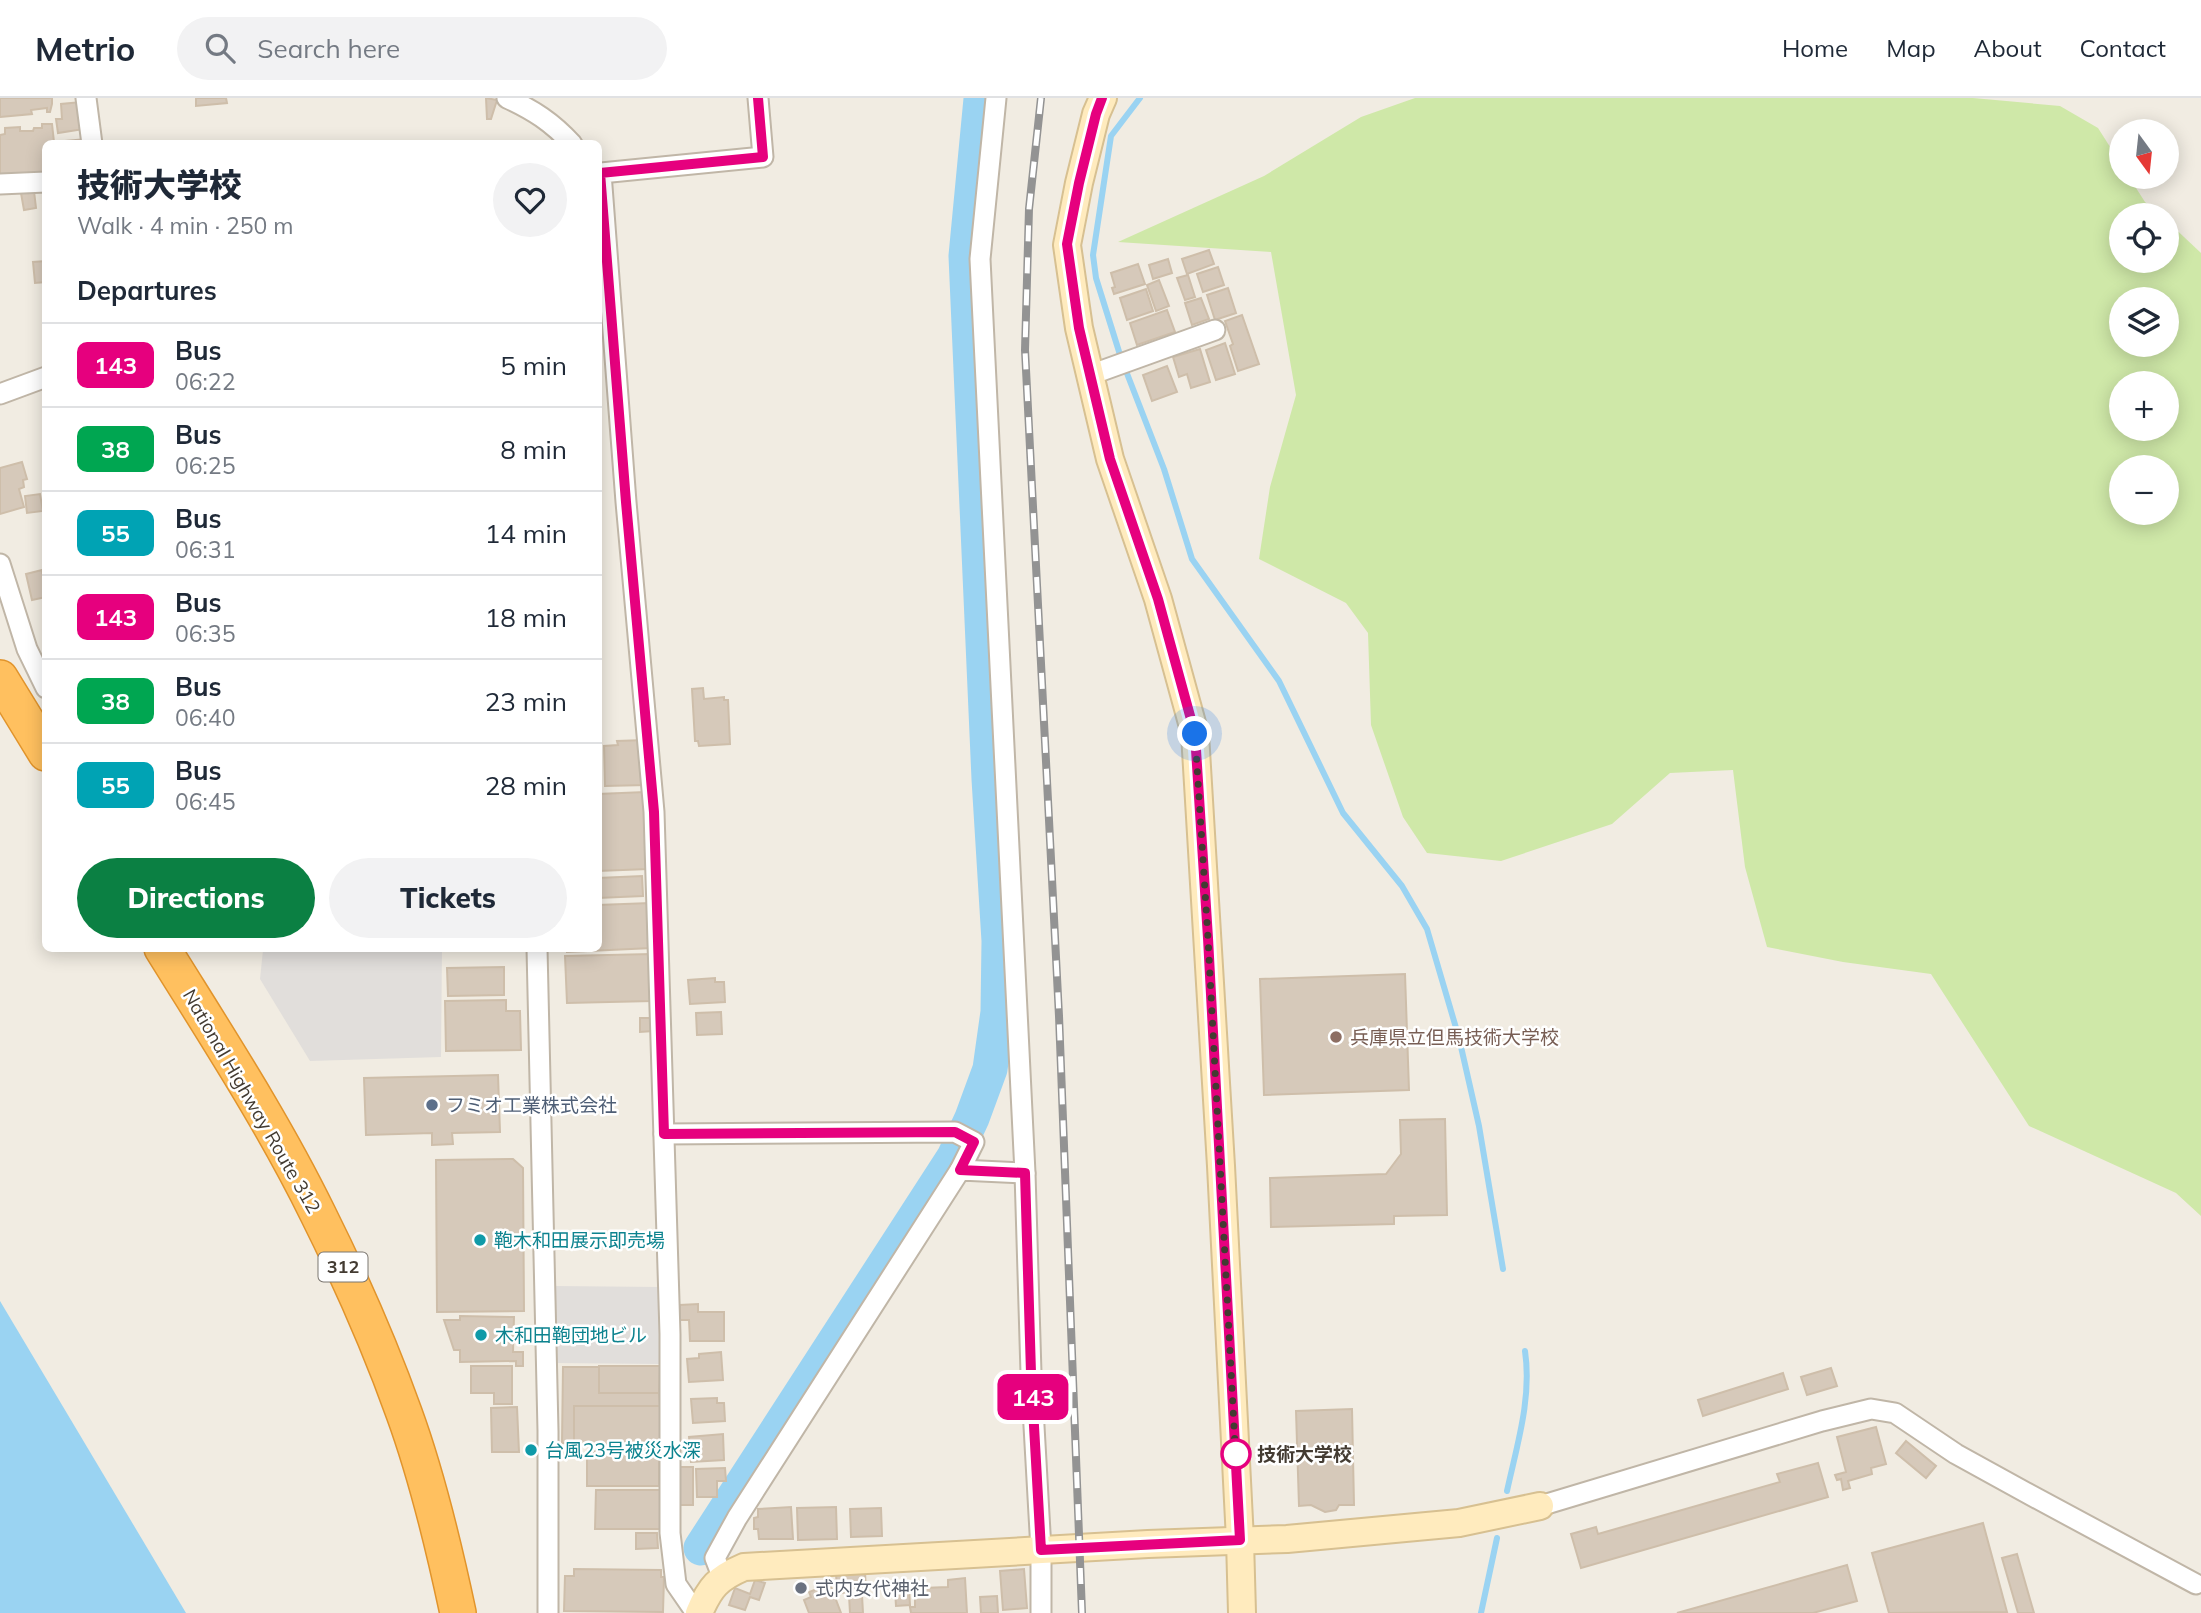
<!DOCTYPE html>
<meta charset="utf-8">
<style>
body{margin:0;font-family:Mulish,"Noto Sans JP",sans-serif;background:#f2f2f3;color:#1f2937;height:100vh;display:flex;flex-direction:column;font-size:26px;white-space:nowrap}
*{box-sizing:border-box;margin:0}
p{font-size:23px;color:#747a83}
.icon{flex:none;width:38px;height:38px;fill:none;stroke:currentColor;stroke-width:2;stroke-linecap:round;stroke-linejoin:round}
.map{position:relative;flex:1;overflow:hidden}
.details{position:absolute;left:42px;top:42px;width:560px;height:812px;display:flex;flex-direction:column;background:#fff;border-radius:10px;box-shadow:0 4px 18px #0003}
.details>*{flex:none}
.badge{padding:0 14px;border-radius:10px;font-size:24px;line-height:46px}
.needle{width:46px;rotate:165deg}
.tools{position:absolute;left:2109px;top:21px;display:grid;gap:14px}
.tools a{display:grid;place-items:center;width:70px;height:70px;border-radius:50%;background:#fff;box-shadow:0 4px 18px #0003;font-size:35px}
.you{position:absolute;width:35px;height:35px;margin:-18px;border:5px solid #fff;border-radius:50%;background:#1a73e8;box-shadow:0 0 0 10px #1a73e833}
.map>.badge{position:absolute;translate:-50% -50%;box-shadow:0 0 0 4px #fff}
h2{padding:0 35px;font-size:26px;line-height:63px}
.round{display:grid;place-items:center;flex:none;width:74px;height:74px;border-radius:37px;background:#f2f2f3}
.head{display:flex;align-items:center;justify-content:space-between;height:119px;padding:0 35px}
h1{font-size:33px;font-weight:800;line-height:52px}
.action{display:flex;gap:14px;margin-top:auto;padding:14px 35px}
.action a{flex:1;height:80px;border-radius:42px;background:#0b8043;color:#fff;font-size:28px;font-weight:800;line-height:80px;text-align:center}
.action a+a{background:#f2f2f3;color:#1f2937}
ul{padding:0;list-style:none}
li{display:flex;align-items:center;gap:21px;height:84px;padding:0 35px;border-top:2px solid #e0e1e3}
li div{flex:1}
li b{display:block;font-size:26px}
li em{font-style:normal}
li .badge{min-width:77px;font-weight:700;text-align:center}
header{display:flex;align-items:center;gap:42px;box-sizing:border-box;height:98px;padding:0 35px;background:#fff;border-bottom:2px solid #e0e1e3}
header strong{font-size:33px}
nav{display:flex;gap:38px;margin-inline-start:auto;font-size:24px}
.search{width:490px;height:63px;background:#f2f2f3;display:flex;align-items:center;gap:18px;box-sizing:border-box;padding:0 24px;border-radius:38px;color:#747a83;font-size:26px}
.map>svg:first-child{display:block}
.green{fill:#cfe8a8;fill-rule:evenodd}
.parking{fill:#e1dedb}
.water{fill:#9ad3f2}
.lines{fill:none;stroke-linecap:round;stroke-linejoin:round}
.stream{stroke:#9ad3f2;stroke-width:6}
.river{stroke:#9ad3f2;stroke-width:35}
.building{fill:#d6c9ba;stroke:#cebeaa;stroke-width:2}
.street-casing{stroke:#c0b6a7;stroke-width:23}
.secondary-casing{stroke:#d7c091;stroke-width:30}
.highway-casing{stroke:#e1942c;stroke-width:38}
.street{stroke:#fff;stroke-width:19}
.secondary{stroke:#ffebbe;stroke-width:26}
.highway{stroke:#ffc05f;stroke-width:35}
.rail-casing{stroke:#939393;stroke-width:8}
.rail{stroke:#fff;stroke-width:5;stroke-dasharray:16;stroke-linecap:butt}
.line-casing{stroke:#fff;stroke-width:16}
.line{stroke:#e6007e;stroke-width:10}
.walk{stroke:#433b32;stroke-width:7;stroke-dasharray:0 12.6}
.education-dot{fill:#8d6e63;stroke:#fff;stroke-width:2.5}
.service-dot{fill:#5c6f8a;stroke:#fff;stroke-width:2.5}
.culture-dot{fill:#0f9aa8;stroke:#fff;stroke-width:2.5}
.stop-dot{fill:#fff;stroke:#e6007e;stroke-width:3.5}
.worship-dot{fill:#6b7280;stroke:#fff;stroke-width:2.5}
.labels{text-anchor:middle;stroke-width:5;stroke-linejoin:round;paint-order:stroke}
.shield{fill:#fff;stroke:#7b7670;stroke-width:2}
.shield-label{font-size:18px;font-weight:bold;fill:#433b32}
.education-label{font-size:19px;fill:#785e54;stroke:#fff;text-anchor:start}
.street-label{font-size:19px;fill:#433b32;stroke:#fff}
.service-label{font-size:19px;fill:#4e5e75;stroke:#fff;text-anchor:start}
.culture-label{font-size:19px;fill:#0d838f;stroke:#fff;text-anchor:start}
.stop-label{font-size:19px;font-weight:bold;fill:#433b32;stroke:#fff;text-anchor:start}
.worship-label{font-size:19px;fill:#5b616d;stroke:#fff;text-anchor:start}
</style>
<header>
<strong>Metrio</strong>
<div class="search"><svg class="icon" aria-label="search" viewBox="0 0 24 24"><circle cx="10" cy="10" r="6"/><path d="M15 15l6 6"/></svg>Search here</div>
<nav><a>Home</a><a>Map</a><a>About</a><a>Contact</a></nav>
</header>
<div class="map">
<svg width="2201" height="1515" viewBox="0 0 2201 1515">
<rect width="100%" height="100%" fill="#f1ece2"/>
<path class="green" d="M1415,0H1973L2060,8L2098,30L2121,66V79H2129L2145,104L2160,117H2121V163H2166L2167,123L2201,155V1118L2176,1095L2029,1028L1931,876L1843,864L1767,849L1745,769L1733,672L1670,675L1612,726L1501,763L1427,755L1403,719L1371,627L1368,535L1346,505L1259,461L1270,389L1296,297L1271,154L1118,144L1264,78L1361,19ZM2121,201H2166V247H2121ZM2121,285H2166V331H2121ZM2121,369H2166V415H2121Z"/>
<g class="parking">
<path d="M442,851L441,959L310,963L260,881L263,852Z"/>
<path d="M555,1188L660,1189L659,1266L555,1265Z"/>
</g>
<path class="water" d="M0,1203L186,1515H0Z"/>
<g class="lines">
<g class="stream">
<path d="M1140,0L1111,38L1093,157L1096,180L1121,260L1164,371L1192,461L1279,583L1343,715L1402,788L1427,831L1459,940L1479,1028L1503,1171"/>
<path d="M1507,1393C1517,1347 1532,1300 1525,1253"/>
<path d="M1481,1515L1497,1440"/>
</g>
<path class="river" d="M701,1450L954,1059L972,1020L990,971L998,914L999,843L989,681L966,158L981,1"/>
</g>
<g class="building">
<path d="M0,0H52V6L50,14H47V10L31,12L32,16L0,19Z"/>
<path d="M196,0H226L227,5L196,8Z"/>
<path d="M486,0L497,2L491,21H487Z"/>
<path d="M81,4L84,31L58,35L56,21H62L61,6Z"/>
<path d="M42,26H52L54,44L86,41L87,46H46V78L0,81V37L5,36V30L20,29V33H33L34,30H42Z"/>
<path d="M34,93L36,110L24,112L21,95Z"/>
<path d="M1209,152L1214,166L1187,176L1182,161Z"/>
<path d="M1168,161L1172,175L1153,181L1149,167Z"/>
<path d="M46,163V184L35,185L33,164Z"/>
<path d="M1138,166L1145,186L1114,196L1112,190L1115,189L1111,175Z"/>
<path d="M1218,169L1224,187L1203,194L1197,176Z"/>
<path d="M1188,177L1195,199L1185,202L1177,180Z"/>
<path d="M1159,182L1169,208L1156,213L1147,187Z"/>
<path d="M1228,190L1236,215L1215,222L1207,197Z"/>
<path d="M1146,191L1153,213L1127,222L1120,200Z"/>
<path d="M1201,200L1209,221L1192,227L1185,205Z"/>
<path d="M1167,212L1175,234L1137,247L1130,225Z"/>
<path d="M1242,217L1259,266L1238,273L1230,248L1233,246L1225,223Z"/>
<path d="M1225,245L1235,276L1216,282L1206,252Z"/>
<path d="M1200,251L1210,284L1191,290L1187,276L1179,279L1173,259Z"/>
<path d="M1167,268L1177,294L1152,303L1143,277Z"/>
<path d="M22,364L27,381L23,382L24,389L19,391L24,409L0,416V370Z"/>
<path d="M40,396L43,413L27,415L25,398Z"/>
<path d="M42,472L46,499L32,502L26,476Z"/>
<path d="M703,590L704,601L724,599V602H728L730,646L699,648L698,643H695L692,591Z"/>
<path d="M645,642L646,687L605,688L604,648L618,647L617,643Z"/>
<path d="M645,694L648,771L598,773V696Z"/>
<path d="M642,778L643,798L598,800V780Z"/>
<path d="M650,805L652,850L567,854V850H598V807Z"/>
<path d="M651,856L652,903L567,905L565,858Z"/>
<path d="M504,869V897L448,898L447,870Z"/>
<path d="M1405,876L1409,992L1264,997L1260,881Z"/>
<path d="M715,880V884H724L725,904L690,906L688,882Z"/>
<path d="M506,902V913H520L521,952L446,953L445,903Z"/>
<path d="M721,914L722,936L697,937L696,915Z"/>
<path d="M640,920H653V933L640,934Z"/>
<path d="M498,977L500,1034L452,1035L453,1046L432,1047V1035L366,1037L364,980Z"/>
<path d="M1445,1021L1447,1117L1394,1118V1126L1271,1129L1270,1080L1386,1076L1401,1056L1400,1022Z"/>
<path d="M513,1061L523,1070L524,1213L437,1214L436,1062Z"/>
<path d="M698,1206V1214H724V1243H690L689,1222H680V1207Z"/>
<path d="M460,1218L514,1219L513,1254H523V1268H516V1263L460,1264V1252H454L444,1222H460Z"/>
<path d="M721,1254L723,1282L689,1284L687,1261L699,1260V1256Z"/>
<path d="M471,1268H512V1306H494V1295H471Z"/>
<path d="M599,1268H660L659,1295H599Z"/>
<path d="M563,1269H599V1295H659L660,1308H574V1345H562Z"/>
<path d="M1831,1270L1837,1288L1807,1297L1801,1279Z"/>
<path d="M1783,1275L1788,1291L1703,1318L1698,1302Z"/>
<path d="M717,1300V1305H724L725,1323L693,1325L691,1301Z"/>
<path d="M574,1308H660L661,1347L574,1345Z"/>
<path d="M517,1309L519,1354H492L491,1310Z"/>
<path d="M1352,1311L1354,1407H1339L1336,1412L1325,1414L1311,1407L1299,1408L1296,1313Z"/>
<path d="M1876,1329L1886,1366L1871,1370L1872,1376L1848,1383L1850,1390L1843,1392L1841,1381L1837,1382L1835,1377L1846,1374L1837,1339Z"/>
<path d="M723,1336L724,1362L691,1364L689,1339Z"/>
<path d="M1906,1343L1936,1368L1926,1380L1896,1355Z"/>
<rect x="587" y="1353" width="72" height="35"/>
<path d="M1818,1365L1828,1399L1581,1470L1571,1436L1596,1429L1598,1436L1780,1384L1777,1376Z"/>
<path d="M677,1369H693V1407H678Z"/>
<path d="M725,1370L726,1383H717V1399H697L696,1371Z"/>
<path d="M596,1392H661V1431H595Z"/>
<path d="M791,1409L793,1441H759L758,1431H754V1420L758,1419V1411Z"/>
<path d="M836,1409L837,1441L798,1442L797,1410Z"/>
<path d="M881,1410L882,1438L851,1439L850,1411Z"/>
<path d="M1983,1425L2007,1514L1889,1515L1872,1455Z"/>
<path d="M636,1435H657L658,1450L636,1451Z"/>
<path d="M2017,1456L2034,1515H2018L2002,1460Z"/>
<path d="M1847,1467L1857,1503L1813,1515H1677Z"/>
<path d="M574,1471L661,1472V1479H664L663,1514L564,1513L565,1478H574Z"/>
<path d="M1024,1471L1027,1510L1003,1512L1000,1473Z"/>
<path d="M865,1474L866,1493L841,1495L840,1490H837L836,1476Z"/>
<path d="M965,1480L967,1515H911L910,1509H915V1496H924L923,1490L948,1489V1482Z"/>
<path d="M755,1482L765,1485L759,1502L750,1499L745,1512L729,1507L735,1490L750,1496Z"/>
<path d="M830,1486L841,1515H809L804,1502L811,1499L809,1494Z"/>
<path d="M909,1491L910,1507L896,1508L895,1492Z"/>
<path d="M849,1497H862L863,1515H850Z"/>
<path d="M997,1498L998,1515H981L980,1499Z"/>
</g>
<g class="lines">
<g class="street-casing">
<g id="street">
<path d="M86,0L92,46"/>
<path d="M507,0C533,12 552,24 572,46"/>
<path d="M996,0L980,161L1025,1075L1031,1275L1041,1452V1515"/>
<path d="M0,86L46,84"/>
<path d="M1090,277L1215,232"/>
<path d="M0,296L46,279"/>
<path d="M0,466L27,551L46,590"/>
<path d="M537,850L548,1333V1515"/>
<path d="M664,1036L955,1034L974,1044L960,1072"/>
<path d="M1540,1408L1822,1323L1871,1311L1895,1315L1956,1356L2025,1394L2196,1486"/>
<path d="M722,1478L715,1460L737,1420L960,1072L1025,1075"/>
<path d="M696,1515L676,1486L670,1435V1236L654,714L626,404L601,75L763,59L758,0"/>
</g>
</g>
<g class="secondary-casing">
<g id="secondary">
<path d="M1103,0L1096,16L1079,85L1067,147L1079,230L1110,361L1158,501L1195,636L1221,1068L1240,1442L1242,1515"/>
<path d="M699,1515C710,1489 718,1480 744,1469L1148,1446L1287,1441L1459,1425L1540,1408"/>
</g>
</g>
<g class="highway-casing">
<g id="highway">
<path d="M0,580L46,655"/>
<path d="M162,850C216,937 273,1024 318,1116C350,1180 380,1248 404,1315C427,1378 444,1449 458,1515"/>
</g>
</g>
<use href="#street" class="street"/>
<use href="#secondary" class="secondary"/>
<use href="#highway" class="highway"/>
<g class="rail-casing">
<path id="rail" d="M1041,0L1029,111L1025,252L1059,918L1082,1515"/>
</g>
<use href="#rail" class="rail"/>
</g>
<g class="lines">
<g class="line-casing">
<path id="line" d="M758,0L763,59L600,75L626,404L654,714L664,1036L955,1034L974,1044L960,1072L1025,1075L1031,1275L1041,1452L1240,1442L1208,840L1195,636L1158,501L1110,361L1079,230L1067,146L1079,85L1096,16L1102,0"/>
</g>
<use href="#line" class="line"/>
<path class="walk" d="M1195,636L1208,840L1236,1366V1356"/>
</g>
<circle class="education-dot" cx="1336" cy="939" r="7"/>
<circle class="service-dot" cx="432" cy="1007" r="7"/>
<g class="culture-dot">
<circle cx="480" cy="1142" r="7"/>
<circle cx="481" cy="1237" r="7"/>
<circle cx="531" cy="1352" r="7"/>
</g>
<circle class="stop-dot" cx="1236" cy="1356" r="14"/>
<circle class="worship-dot" cx="801" cy="1490" r="7"/>
<g class="labels">
<rect class="shield" x="318.5" y="1154.5" width="49" height="29" rx="5"/>
<g class="shield-label">
<text x="343" y="1175">312</text>
</g>
<g class="education-label">
<text x="1350" y="946">兵庫県立但馬技術大学校</text>
</g>
<g class="street-label">
<text transform="translate(252 1003) rotate(60)" y="7">National Highway Route 312</text>
</g>
<g class="service-label">
<text x="446" y="1014">フミオ工業株式会社</text>
</g>
<g class="culture-label">
<text x="494" y="1149">鞄木和田展示即売場</text>
<text x="495" y="1244">木和田鞄団地ビル</text>
<text x="545" y="1359">台風23号被災水深</text>
</g>
<g class="stop-label">
<text x="1257" y="1363">技術大学校</text>
</g>
<g class="worship-label">
<text x="815" y="1497">式内女代神社</text>
</g>
</g>
</svg>
<div class="tools">
<a><svg class="needle" viewBox="-14 -14 28 28"><path d="M0-13l5 13h-10z" fill="#e53935"/><path d="M0 13l5-13h-10z" fill="#747a83"/></svg></a>
<a><svg class="icon" aria-label="locate" viewBox="0 0 24 24"><circle cx="12" cy="12" r="6"/><path d="M12 2v4M12 18v4M2 12h4M18 12h4"/></svg></a>
<a><svg class="icon" aria-label="layers" viewBox="0 0 24 24"><path d="M12 4l9 5-9 5-9-5zM3 14l9 5 9-5"/></svg></a>
<a>+</a>
<a>−</a>
</div>
<div class="you" style="left:1195px;top:636px"></div>
<b class="badge" style="left:1033px;top:1299px;background:#e6007e;color:#fff">143</b>
<section class="details">
<div class="head"><div><h1>技術大学校</h1><p>Walk · 4 min · 250 m</p></div><a class="round"><svg class="icon" aria-label="heart" viewBox="0 0 24 24"><path d="M12 20l-8-8c-3-5 5-10 8-4 3-6 11-1 8 4z"/></svg></a></div>
<h2>Departures</h2>
<ul>
<li><span class="badge" style="background:#e6007e;color:#fff">143</span><div><b>Bus</b><p>06:22</p></div><em>5 min</em></li>
<li><span class="badge" style="background:#00a651;color:#fff">38</span><div><b>Bus</b><p>06:25</p></div><em>8 min</em></li>
<li><span class="badge" style="background:#00a3b4;color:#fff">55</span><div><b>Bus</b><p>06:31</p></div><em>14 min</em></li>
<li><span class="badge" style="background:#e6007e;color:#fff">143</span><div><b>Bus</b><p>06:35</p></div><em>18 min</em></li>
<li><span class="badge" style="background:#00a651;color:#fff">38</span><div><b>Bus</b><p>06:40</p></div><em>23 min</em></li>
<li><span class="badge" style="background:#00a3b4;color:#fff">55</span><div><b>Bus</b><p>06:45</p></div><em>28 min</em></li>
</ul>
<div class="action"><a>Directions</a><a>Tickets</a></div>
</section>
</div>
